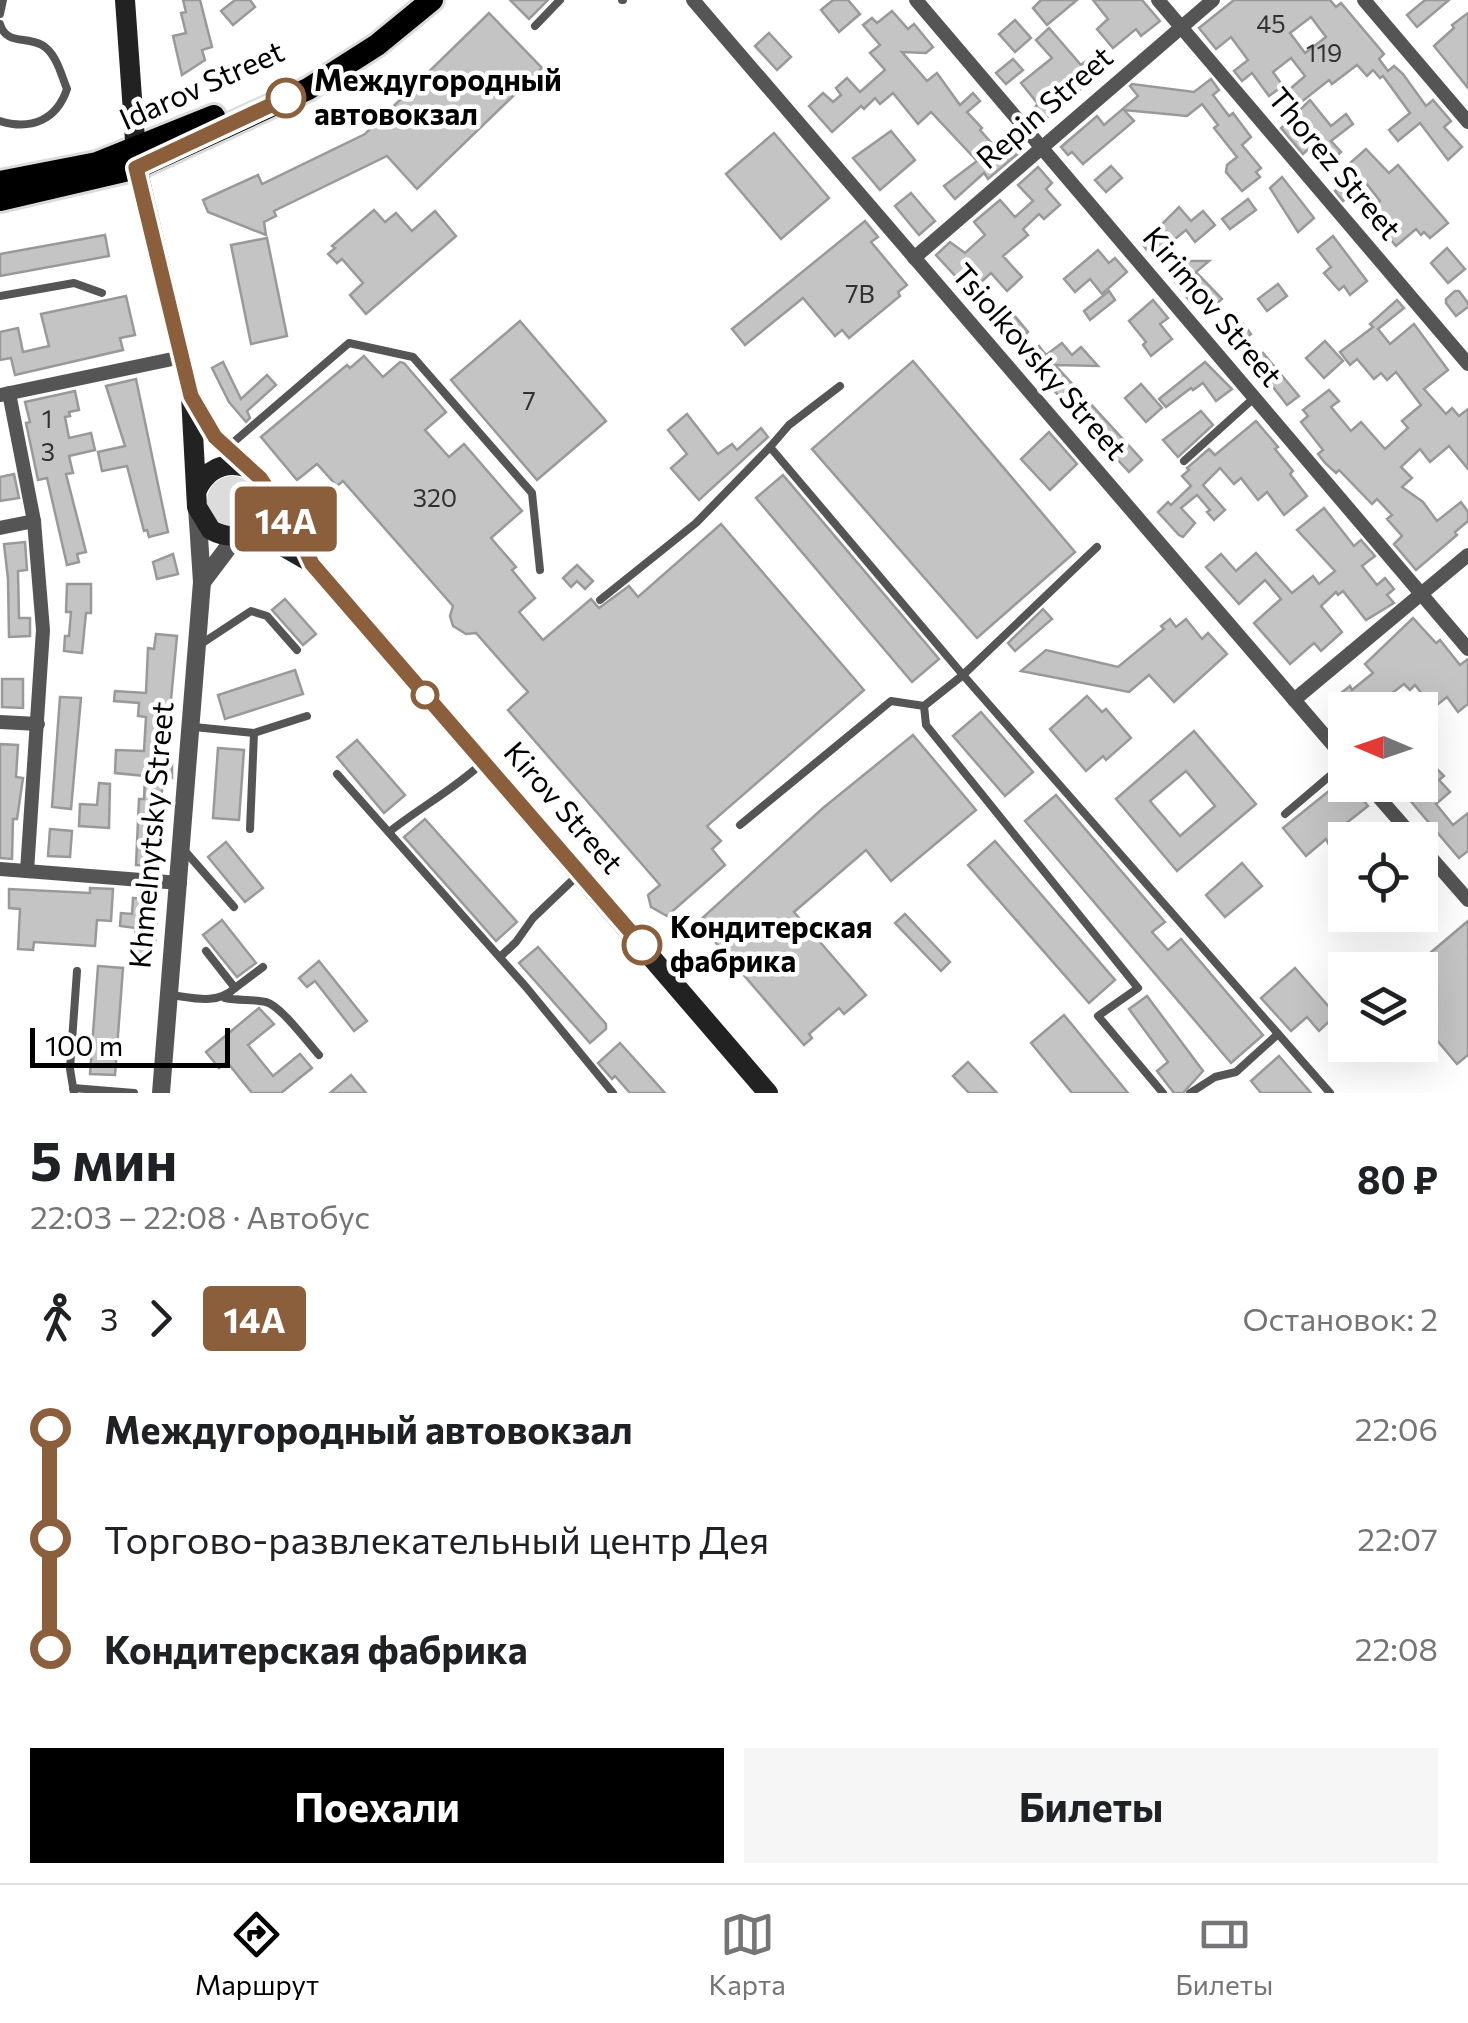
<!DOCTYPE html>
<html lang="ru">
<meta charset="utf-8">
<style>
body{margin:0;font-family:Commissioner,sans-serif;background:#f6f6f6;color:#202124;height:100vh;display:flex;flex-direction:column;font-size:38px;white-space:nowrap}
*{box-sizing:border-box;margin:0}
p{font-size:32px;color:#757577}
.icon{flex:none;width:55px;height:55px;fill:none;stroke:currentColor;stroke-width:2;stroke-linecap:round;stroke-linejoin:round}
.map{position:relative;height:1093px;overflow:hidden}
.side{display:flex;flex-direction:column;background:#fff;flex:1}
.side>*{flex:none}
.badge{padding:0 20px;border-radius:8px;font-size:35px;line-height:65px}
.needle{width:65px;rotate:272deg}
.fabs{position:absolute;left:1328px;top:692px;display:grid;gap:20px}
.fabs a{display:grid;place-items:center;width:110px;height:110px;border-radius:0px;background:#fff;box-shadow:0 10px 40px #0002;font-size:50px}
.scale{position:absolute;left:30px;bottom:25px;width:200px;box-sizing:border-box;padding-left:10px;border:5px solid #000;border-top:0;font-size:28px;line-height:35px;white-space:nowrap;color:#000;-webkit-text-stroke:8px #fff;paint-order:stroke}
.map>.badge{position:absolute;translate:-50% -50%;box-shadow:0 0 0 5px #fff}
.legs{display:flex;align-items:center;gap:15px;height:110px;padding:0 30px;font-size:32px}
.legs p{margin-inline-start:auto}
.headline{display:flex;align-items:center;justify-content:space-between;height:170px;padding:0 30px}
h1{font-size:55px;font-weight:700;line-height:75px}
.cta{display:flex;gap:20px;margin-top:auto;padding:20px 30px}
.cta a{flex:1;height:115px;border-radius:0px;background:#000;color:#fff;font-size:40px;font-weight:700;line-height:115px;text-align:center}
.cta a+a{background:#f6f6f6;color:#202124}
ul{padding:0 30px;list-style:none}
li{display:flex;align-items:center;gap:35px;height:110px;font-size:38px}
li i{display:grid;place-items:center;width:15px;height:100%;margin:0 12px;background:currentColor}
li i::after{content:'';width:25px;height:25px;margin:-12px;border:8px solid;border-radius:50%;background:#fff}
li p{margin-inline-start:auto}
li:first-child i{background:linear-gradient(#0000 50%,currentColor 0)}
li:last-child i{background:linear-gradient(currentColor 50%,#0000 0)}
.menu{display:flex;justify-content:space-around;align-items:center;height:140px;border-top:2px solid #e0e0e0;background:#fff;font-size:28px;color:#757577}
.menu a{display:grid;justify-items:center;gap:5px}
.menu .current{color:#000}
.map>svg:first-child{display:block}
.green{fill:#dcdcdc}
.building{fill:#c4c4c4;stroke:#999;stroke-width:2.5;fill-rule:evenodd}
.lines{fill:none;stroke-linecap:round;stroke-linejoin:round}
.primary-casing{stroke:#dbdbdb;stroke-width:28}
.service{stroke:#555;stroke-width:8}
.minor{stroke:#555;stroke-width:14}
.tertiary{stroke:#555;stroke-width:18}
.secondary{stroke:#222;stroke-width:20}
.primary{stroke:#000;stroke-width:22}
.line-1-casing{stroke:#fff;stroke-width:22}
.line-1{stroke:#8b5e3c;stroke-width:15}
.stop-1-dot{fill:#fff;stroke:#8b5e3c;stroke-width:5}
.labels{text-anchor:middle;stroke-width:9;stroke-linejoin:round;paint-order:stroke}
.number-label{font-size:25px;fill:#313131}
.stop-label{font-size:30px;font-weight:bold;fill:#000;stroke:#fff;text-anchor:start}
.street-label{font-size:30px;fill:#000;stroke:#fff}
</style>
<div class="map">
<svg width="1468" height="1093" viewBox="0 0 1468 1093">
<rect width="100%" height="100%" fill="#fff"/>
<circle class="green" cx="232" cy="501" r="25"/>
<g class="building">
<path d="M183,0H200L212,47L202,50L205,60L182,75L173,36L186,33L181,13L186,12Z"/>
<path d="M235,0H250L255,7L233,25L221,11Z"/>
<path d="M510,0H548L529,19Z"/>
<path d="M833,0H848L860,14L839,32L821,10Z"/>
<path d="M1041,0H1077L1047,25L1033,8Z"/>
<path d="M1093,0H1142L1160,21L1141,36L1136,29L1113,48L1097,29L1108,19Z"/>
<path d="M1234,0H1330L1336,7L1341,3L1384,54L1379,59L1388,71L1394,66L1403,74L1426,106L1433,100L1451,121L1444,127L1462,147L1448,160L1420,123L1398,141L1389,130L1410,113L1383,76L1380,78L1373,70L1367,76L1357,65L1332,84L1329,80L1300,103L1289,90L1305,76L1291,58L1273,72L1283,86L1269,96L1252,73L1242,81L1234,71L1248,60L1231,37L1216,49L1199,28ZM1311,17L1326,37L1305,53L1290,33Z"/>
<path d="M1425,0H1449L1417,27L1407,15Z"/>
<path d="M892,11L908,29L914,24L933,47L926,53L902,52L927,81L937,73L960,105L973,93L980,101L967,112L982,128L980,130L997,149L1010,138L1021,151L988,179L984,173L955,199L944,186L977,161L931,112L918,124L893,93L880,104L875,98L864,109L861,106L832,132L809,106L823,93L833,102L841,95L836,88L847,78L860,92L885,70L870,53L880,45L863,25L872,18L877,23Z"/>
<path d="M489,13L542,68L417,189L387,156L274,211L276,216L264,222L266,235L208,212L203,200L258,175L262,184L365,134Z"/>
<path d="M1468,13V88L1434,46L1454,28L1452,25Z"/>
<path d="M1015,20L1031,38L1015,52L999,34Z"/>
<path d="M1049,28L1081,65L1090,58L1101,72L1044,120L1034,108L1038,104L1021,83L1052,58L1036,40Z"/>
<path d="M769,33L791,57L777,70L755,46Z"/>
<path d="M1013,59L1023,70L1006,84L996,73Z"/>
<path d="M1211,79L1219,90L1213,95L1229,116L1233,113L1251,137L1242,145L1261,168L1256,172L1260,177L1242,191L1226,172L1227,165L1237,157L1214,128L1218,125L1202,104L1187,116L1124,110L1134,121L1083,164L1072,152L1068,155L1061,147L1097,116L1104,125L1138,96L1130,86L1132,84L1194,92Z"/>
<path d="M1310,100L1331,126L1346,114L1353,124L1331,141L1341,152L1327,165L1311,147L1303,154L1281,128Z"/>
<path d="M891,131L915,160L880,190L853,158Z"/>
<path d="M774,133L829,198L781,239L726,174Z"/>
<path d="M1366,149L1389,173L1398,165L1448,223L1430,238L1424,232L1421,235L1416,229L1396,246L1367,211L1380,201L1366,183L1343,201L1335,191L1356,175L1348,165Z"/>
<path d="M1111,166L1122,178L1106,192L1095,180Z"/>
<path d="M1038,167L1052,183L1046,189L1060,205L1044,219L1039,214L1023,229L1028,235L1003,256L1022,277L1007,291L991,273L970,292L936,255L950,242L965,253L985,235L974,222L1000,200L1015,217L1033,201L1018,185Z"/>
<path d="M1282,177L1314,218L1298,232L1270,188Z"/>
<path d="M911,193L935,221L919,235L895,206Z"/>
<path d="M1248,199L1256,210L1230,229L1222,219Z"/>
<path d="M1179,207L1191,221L1203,211L1215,225L1195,242L1186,230L1153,257L1142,244Z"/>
<path d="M374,210L385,222L396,213L412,231L435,211L456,236L366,314L350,295L363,283L342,259L337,263L328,254L335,248L332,246Z"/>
<path d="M865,221L878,237L871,242L907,285L898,292L900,296L849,338L842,330L835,336L803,298L745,345L732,329Z"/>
<path d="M105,235L109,256L0,276V254Z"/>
<path d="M1333,236L1367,281L1350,295L1344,286L1339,290L1324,273L1331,267L1317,249Z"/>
<path d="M267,238L287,336L251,344L231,245Z"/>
<path d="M1447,248L1465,269L1448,283L1431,263Z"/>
<path d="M1098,250L1109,263L1115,258L1127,272L1102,294L1090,279L1075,292L1064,279Z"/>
<path d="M1185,261H1209L1196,272L1222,299L1208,311L1195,296L1190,301L1169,274Z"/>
<path d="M1278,284L1287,296L1267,311L1258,299Z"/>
<path d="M1109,291L1115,300L1090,320L1084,311Z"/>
<path d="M1455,291H1459L1468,303V307L1456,316L1446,303V299Z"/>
<path d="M126,296L135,335L120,338L123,350L15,375L11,358L0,360V332L18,328L23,352L49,346L41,314Z"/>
<path d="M1153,300L1168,318L1160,324L1172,339L1151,356L1143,345L1146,342L1129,321Z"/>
<path d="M1397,300L1404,308L1378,329L1390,344L1414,324L1448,370L1424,389L1446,414L1452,408L1459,416L1468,409V469L1449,446L1430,462L1420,449L1401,467L1412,478L1402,487L1423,502L1437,521L1461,502L1468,512V521L1455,532L1457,535L1416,570L1394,544L1402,536L1387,519L1392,515L1377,499L1372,504L1339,470L1336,473L1325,463L1318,454L1323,450L1301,422L1308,416L1303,410L1329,390L1339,401L1331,407L1351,431L1361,422L1385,449L1408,428L1402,421L1421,405L1396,372L1387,380L1381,373L1374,379L1357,359L1350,365L1340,352L1373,327L1370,324Z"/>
<path d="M1014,315L1028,332L1014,345L1000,327Z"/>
<path d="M1239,319L1251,334L1237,345L1226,330Z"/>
<path d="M520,321L606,421L537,480L451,380Z"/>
<path d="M1325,341L1343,361L1324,378L1306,358Z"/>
<path d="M1062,343L1072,355L1081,347L1098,366L1055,365L1142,460L1129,472L1024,358L1039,346L1046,355Z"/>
<path d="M1263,353L1299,396L1287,405L1252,360Z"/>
<path d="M364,356L383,377L400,362L404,363L446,412L425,430L449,457L464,444L522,511L491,538L516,567L512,570L535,598L519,612L543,640L591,599L599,608L629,586L638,597L721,524L864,690L707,826L721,841L712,849L725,865L667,916L651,907L648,895L660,885L508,710L528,692L476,633L466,634L453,626L450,616L453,606L343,481L337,486L317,464L297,480L261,437L347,365L350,368Z"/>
<path d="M913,361L1075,552L977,638L812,449Z"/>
<path d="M223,362L241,399L267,375L276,385L247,411L250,418L246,422L229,402L212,368Z"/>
<path d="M1205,362L1232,389L1216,401L1203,383L1193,390L1191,388L1166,407L1159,399Z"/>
<path d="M136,379L168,532L149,537L147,530L144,531L127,466L102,471L98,452L125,446L106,386Z"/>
<path d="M1141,384L1162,408L1146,422L1125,398Z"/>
<path d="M75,391L79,410L69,412L70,416L65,417L69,438L91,433L95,450L69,456L73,473L66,474L86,552L77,554L79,562L67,565L47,478L38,480L26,423L30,422L25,402Z"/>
<path d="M1201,411L1213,425L1178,457L1163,440Z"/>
<path d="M687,414L718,454L732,444L737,450L761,428L768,437L699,500L671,468L687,454L668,430Z"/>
<path d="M1256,421L1278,447L1275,449L1293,471L1290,474L1307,496L1284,515L1267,492L1258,500L1241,478L1234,484L1220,468L1203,485L1225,510L1214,520L1207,512L1210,510L1197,495L1181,508L1195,523L1183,537L1179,535L1158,512L1168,502L1171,505L1191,486L1182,476L1189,470L1187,468L1209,449L1215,455Z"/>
<path d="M1049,432L1077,464L1050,490L1021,459Z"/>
<path d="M14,474L19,498L0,501V477Z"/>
<path d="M783,475L939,659L912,682L756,498Z"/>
<path d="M1324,508L1354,546L1361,540L1375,556L1362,566L1377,585L1385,578L1394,589L1387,595L1394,603L1366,620L1343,591L1338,595L1336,592L1321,606L1342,632L1321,651L1314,643L1290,664L1254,623L1281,599L1265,580L1239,604L1206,567L1221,554L1236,571L1256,553L1292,593L1313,576L1319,584L1335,571L1297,530Z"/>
<path d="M25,542L27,570L18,571L19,618H30V636L9,637L8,579L4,544Z"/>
<path d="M173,554L178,574L157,579L153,562Z"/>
<path d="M577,565L593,581L585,589L577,581L571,587L563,578Z"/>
<path d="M67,584H91V613H86L82,653L64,651L65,636H69L71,612H66Z"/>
<path d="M285,599L316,634L303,645L272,610Z"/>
<path d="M1043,609L1052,619L1015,651L1008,643Z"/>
<path d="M1413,618L1436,643L1440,640L1460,665L1468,659V704L1458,712L1447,697L1433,708L1415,685L1410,690L1404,684L1370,710H1346L1336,697L1350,686L1352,690L1373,673L1365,664Z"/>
<path d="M1170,619L1176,627L1186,619L1202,639L1208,633L1227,654L1174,702L1149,675L1129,692L1021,671L1046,650L1118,667L1164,629L1161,626Z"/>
<path d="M156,634L177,636L165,764H172V778H163L156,866L136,865L139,799H144L145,776L115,773L116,750L144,751L146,717L138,716L139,703L114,701L115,691L146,693L148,648L154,649Z"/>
<path d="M295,670L303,694L225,719L218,695Z"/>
<path d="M2,679H23V708L2,707Z"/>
<path d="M1087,696L1102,712L1106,709L1131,738L1106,760L1103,756L1086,771L1050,729Z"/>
<path d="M60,697L81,698L71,809L52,807Z"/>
<path d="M981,712L1033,772L1005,796L953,736Z"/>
<path d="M1194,731L1256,804L1177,871L1116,799ZM1186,771L1215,806L1180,836L1150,801Z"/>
<path d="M913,735L976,810L891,881L866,850L794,912L866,995L844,1014L839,1008L809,1034L812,1038L804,1045L698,922L823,808Z"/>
<path d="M357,740L405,795L384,813L337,757Z"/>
<path d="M0,744L18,745L16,777L23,778L17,819H13L12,859L0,858Z"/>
<path d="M218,748L244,750L239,820L213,818Z"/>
<path d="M1420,752L1444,776L1439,780L1450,792L1436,804L1453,825L1468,813V851L1459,858L1397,785H1420Z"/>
<path d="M1345,778V785H1351L1368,806L1340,828L1342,832L1328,843L1326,839L1306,856L1283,828Z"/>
<path d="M99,783L110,784L109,828L79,826L80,804L97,805Z"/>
<path d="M1056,795L1165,922L1152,932L1168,950L1181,939L1263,1035L1231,1063L1025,821Z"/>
<path d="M425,819L517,922L496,941L404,837Z"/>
<path d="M50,829L72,831L70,857L48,856Z"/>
<path d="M995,841L1115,980L1089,1003L968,865Z"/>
<path d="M226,842L263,888L245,902L208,857Z"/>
<path d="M1242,863L1262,886L1225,917L1206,895Z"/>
<path d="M90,888L113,889L111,921L97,920L95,946L34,942L33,950L18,949L20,909L9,908V889L90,893Z"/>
<path d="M133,898L154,899L153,920H157L154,955L134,954L136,928L120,926L121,913L132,914Z"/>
<path d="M905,914L950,962L941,971L895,923Z"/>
<path d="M222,920L256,963L237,977L203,935Z"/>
<path d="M1468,921V1055L1457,1064L1420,1020V970H1410Z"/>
<path d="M538,947L606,1024V1029L590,1043L519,963Z"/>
<path d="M319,961L367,1021L354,1031L315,981L307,987L299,978Z"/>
<path d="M98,966L123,968L115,1075L90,1074Z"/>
<path d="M1295,968L1336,1015L1319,1031L1307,1017L1291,1031L1261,998Z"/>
<path d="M1147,996L1203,1071L1183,1093H1174L1157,1071L1168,1062L1129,1009Z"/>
<path d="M259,1008L274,1024L248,1045L273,1076L300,1054L312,1068L281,1093H252L227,1062L219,1068L206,1052Z"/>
<path d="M1064,1015L1128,1093H1072L1031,1043Z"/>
<path d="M620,1043L665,1093H630L615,1076L612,1079L598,1063Z"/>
<path d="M1279,1056L1311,1093H1261L1251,1081Z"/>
<path d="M968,1062L997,1093H969L953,1076Z"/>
<path d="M351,1075L366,1093H330Z"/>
</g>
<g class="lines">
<g class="primary-casing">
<g id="primary">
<path d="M0,182L97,163L214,116"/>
<path d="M0,200L137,168L308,89L377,45L432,0"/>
</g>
</g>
<g class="service">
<path d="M622,0H623"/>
<path d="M0,14L3,0"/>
<path d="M0,24C6,45 26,36 42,45C56,53 61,74 67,89C57,119 32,131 0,121"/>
<path d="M535,26L560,0"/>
<path d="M0,296L74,283L102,293"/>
<path d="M840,386L789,425L770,447L963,675L1330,1093"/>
<path d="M229,446L349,343L413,357L532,493L540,570"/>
<path d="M1184,461L1254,398"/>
<path d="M600,600L696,523L770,447"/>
<path d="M198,646L251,611L267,616L297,650"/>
<path d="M924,706L926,725L1138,988L1098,1016L1163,1093"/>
<path d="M194,727L254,733"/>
<path d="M337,774L526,987L613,1093"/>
<path d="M1285,814L1345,763"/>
<path d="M740,825L891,701L924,706L963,675L1097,547"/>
<path d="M250,829L254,733L307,716"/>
<path d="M389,832C419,808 453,790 481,764"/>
<path d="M184,850L234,907"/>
<path d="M500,957L516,942L533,918L577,876"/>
<path d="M235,988L263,967"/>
<path d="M171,995C194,998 217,1005 235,988L206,951"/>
<path d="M225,998C238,1001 254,999 266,1002C281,1006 308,1043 319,1055"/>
<path d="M73,1088L134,1093"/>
<path d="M74,1093L70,1069L77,971"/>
<path d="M1190,1093L1215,1077L1236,1072L1278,1034"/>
</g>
<g class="minor">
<path d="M693,0L1345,759"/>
<path d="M916,0L1468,649"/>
<path d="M1158,0L1468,364"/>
<path d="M1364,0L1468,122"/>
<path d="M914,258L1213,0"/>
<path d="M9,393L34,521L43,630L27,871"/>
<path d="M1,395L182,357"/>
<path d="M0,528L34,521"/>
<path d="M1294,700L1468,555"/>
<path d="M0,722L38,724"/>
<path d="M1368,785L1416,840"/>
<path d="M1420,845L1468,900"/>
<path d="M0,869L180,883"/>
</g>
<g class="tertiary">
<path d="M202,582L236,537"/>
<path d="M161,1093L202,582L197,507"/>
</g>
<g class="secondary">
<path d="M125,0L137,168L191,396L197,507L211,530C240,546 270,527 267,493"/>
<path d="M191,396L215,437L260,478L300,538L312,563L768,1093"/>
<path d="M197,490C207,469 224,461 246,467"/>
<path d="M244,535L279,544L312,563"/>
</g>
<use href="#primary" class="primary"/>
</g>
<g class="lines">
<g class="line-1-casing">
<path id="line-1" d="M286,98L136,168L191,396L215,437L260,478L300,538L312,564L642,945"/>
</g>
<use href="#line-1" class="line-1"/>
</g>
<g class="stop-1-dot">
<circle cx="286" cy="98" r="18"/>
<circle cx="425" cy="695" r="12"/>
<circle cx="642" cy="945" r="18"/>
</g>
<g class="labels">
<g class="number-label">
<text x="1271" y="33">45</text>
<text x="1324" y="62">119</text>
<text x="860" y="303">7В</text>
<text x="529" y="410">7</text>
<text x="47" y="428">1</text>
<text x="48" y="461">3</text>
<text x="435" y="507">320</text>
</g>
<g class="stop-label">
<text x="314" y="91">Междугородный<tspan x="314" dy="34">автовокзал</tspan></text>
<text x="670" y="938">Кондитерская<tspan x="670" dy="34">фабрика</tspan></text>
</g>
<g class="street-label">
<text transform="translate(202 86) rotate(-24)" y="10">Idarov Street</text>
<text transform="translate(1045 108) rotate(-41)" y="10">Repin Street</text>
<text transform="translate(1334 164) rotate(50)" y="10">Thorez Street</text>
<text transform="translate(1212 307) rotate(50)" y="10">Kirimov Street</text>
<text transform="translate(1039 362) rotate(49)" y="10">Tsiolkovsky Street</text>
<text transform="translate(563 808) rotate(49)" y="10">Kirov Street</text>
<text transform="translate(152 835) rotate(-85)" y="10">Khmelnytsky Street</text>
</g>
</g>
</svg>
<div class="fabs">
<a><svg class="needle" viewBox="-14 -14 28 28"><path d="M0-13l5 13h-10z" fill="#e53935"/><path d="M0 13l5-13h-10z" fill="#757577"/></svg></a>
<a><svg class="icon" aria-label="locate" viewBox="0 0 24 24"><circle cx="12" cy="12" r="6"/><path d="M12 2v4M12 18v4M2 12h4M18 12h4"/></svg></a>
<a><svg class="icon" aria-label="layers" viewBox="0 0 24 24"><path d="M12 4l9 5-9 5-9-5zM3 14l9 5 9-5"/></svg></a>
</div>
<div class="scale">100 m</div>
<b class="badge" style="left:286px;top:519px;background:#8b5e3c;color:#fff">14А</b>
</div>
<section class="side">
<div class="headline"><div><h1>5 мин</h1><p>22:03 – 22:08 · Автобус</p></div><b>80 ₽</b></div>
<div class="legs"><svg class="icon" aria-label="walk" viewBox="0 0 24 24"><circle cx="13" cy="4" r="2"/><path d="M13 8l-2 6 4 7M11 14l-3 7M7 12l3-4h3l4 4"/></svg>3<svg class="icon" aria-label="forward" viewBox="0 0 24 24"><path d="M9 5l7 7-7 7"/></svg><b class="badge" style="background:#8b5e3c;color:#fff">14А</b><p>Остановок: 2</p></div>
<ul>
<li><i style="color:#8b5e3c"></i><b>Междугородный автовокзал</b><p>22:06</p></li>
<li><i style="color:#8b5e3c"></i><span>Торгово-развлекательный центр Дея</span><p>22:07</p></li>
<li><i style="color:#8b5e3c"></i><b>Кондитерская фабрика</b><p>22:08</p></li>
</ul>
<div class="cta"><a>Поехали</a><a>Билеты</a></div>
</section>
<nav class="menu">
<a class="current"><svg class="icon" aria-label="directions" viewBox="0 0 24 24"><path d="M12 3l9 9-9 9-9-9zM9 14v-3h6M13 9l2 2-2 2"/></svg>Маршрут</a>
<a><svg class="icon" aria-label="map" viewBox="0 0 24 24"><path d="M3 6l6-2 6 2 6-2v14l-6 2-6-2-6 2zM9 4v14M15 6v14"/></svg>Карта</a>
<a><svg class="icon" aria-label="tickets" viewBox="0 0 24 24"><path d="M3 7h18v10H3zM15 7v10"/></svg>Билеты</a>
</nav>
